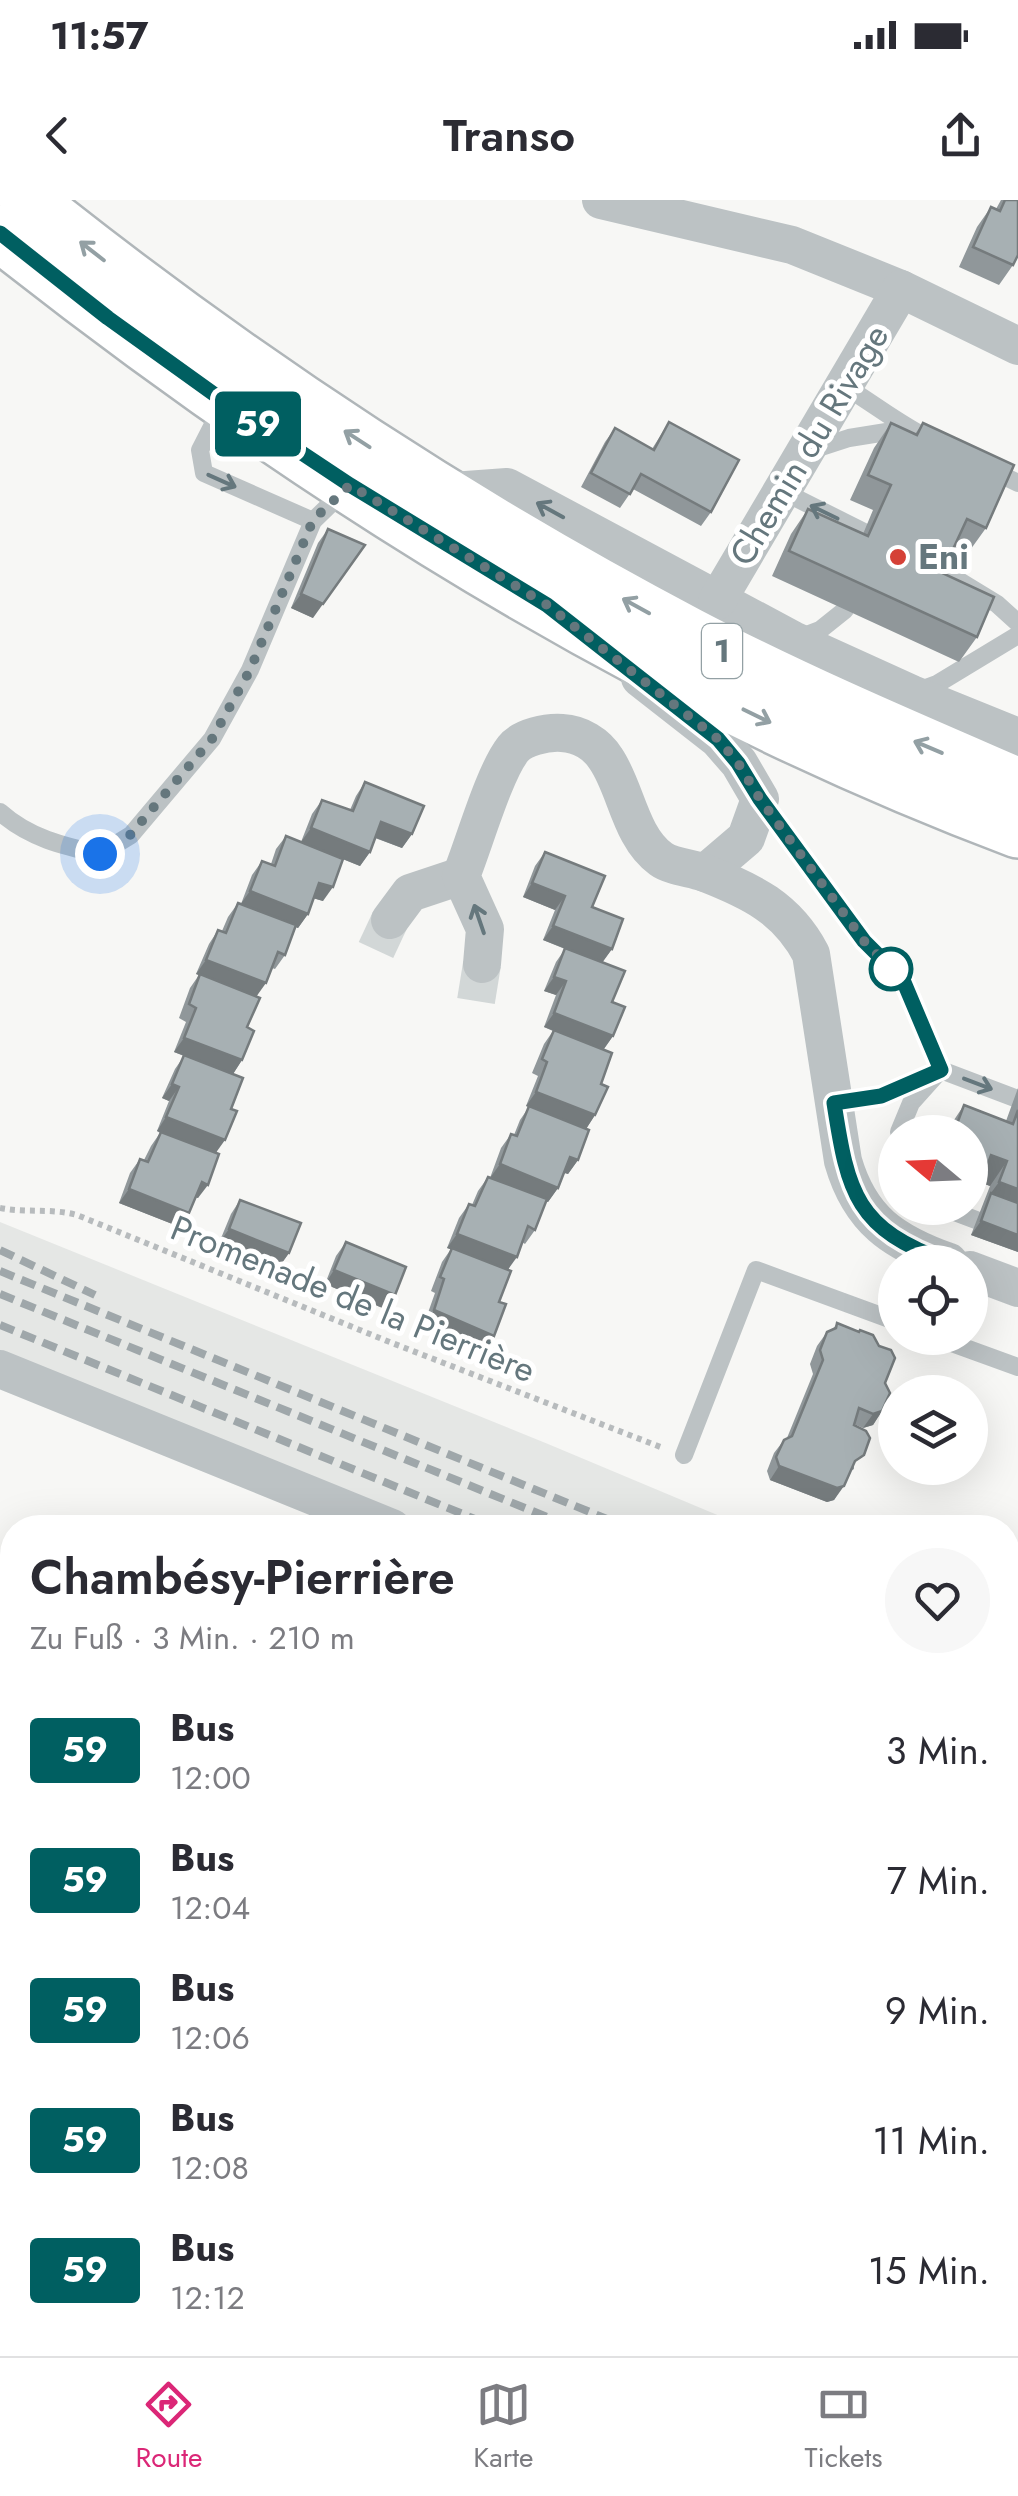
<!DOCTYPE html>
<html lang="de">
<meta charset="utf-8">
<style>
body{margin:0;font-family:Jost,sans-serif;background:#f7f7f7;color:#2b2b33;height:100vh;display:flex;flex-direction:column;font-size:38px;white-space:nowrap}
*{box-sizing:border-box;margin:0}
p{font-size:32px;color:#7c7c81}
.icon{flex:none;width:55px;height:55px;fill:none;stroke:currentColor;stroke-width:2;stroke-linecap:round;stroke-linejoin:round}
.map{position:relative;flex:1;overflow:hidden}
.panel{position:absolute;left:0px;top:1315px;width:1020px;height:842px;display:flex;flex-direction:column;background:#fff;border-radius:40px 40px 0 0;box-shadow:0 10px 40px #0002}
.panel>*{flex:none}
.badge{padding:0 20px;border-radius:8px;font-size:35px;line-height:65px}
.needle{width:65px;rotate:289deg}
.tools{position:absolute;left:878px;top:915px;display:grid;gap:20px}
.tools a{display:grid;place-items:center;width:110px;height:110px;border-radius:50%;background:#fff;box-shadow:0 10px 40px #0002;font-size:50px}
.you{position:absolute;width:50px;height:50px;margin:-25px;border:8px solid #fff;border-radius:50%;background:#1a73e8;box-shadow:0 0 0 15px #1a73e833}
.map>.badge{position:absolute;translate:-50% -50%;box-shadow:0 0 0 5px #fff}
.round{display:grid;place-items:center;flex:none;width:105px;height:105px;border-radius:52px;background:#f7f7f7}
.summary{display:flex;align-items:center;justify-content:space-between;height:170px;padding:0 30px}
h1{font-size:48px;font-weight:600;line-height:75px}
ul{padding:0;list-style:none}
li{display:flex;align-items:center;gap:30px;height:130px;padding:0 30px}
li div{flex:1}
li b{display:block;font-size:38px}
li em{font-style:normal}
li .badge{min-width:110px;font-weight:700;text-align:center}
.status{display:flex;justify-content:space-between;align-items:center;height:70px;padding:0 50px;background:#fff;direction:ltr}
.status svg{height:28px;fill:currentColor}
header{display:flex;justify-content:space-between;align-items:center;height:130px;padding:0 30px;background:#fff;font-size:45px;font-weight:600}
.menu{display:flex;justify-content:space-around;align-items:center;height:140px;border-top:2px solid #e1e1e2;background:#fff;font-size:28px;color:#7c7c81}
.menu a{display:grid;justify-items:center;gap:5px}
.menu .on{color:#db2777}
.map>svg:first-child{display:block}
.built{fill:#e5e7e5}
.forest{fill:url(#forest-crowns)}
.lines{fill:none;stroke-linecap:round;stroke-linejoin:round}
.street-tunnel{stroke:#d2d7d7;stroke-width:38;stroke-dasharray:38 19;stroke-linecap:butt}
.primary-casing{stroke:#b0b6b9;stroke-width:60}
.path{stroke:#b7bbbd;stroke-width:6;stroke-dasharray:5 5;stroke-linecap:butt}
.lane{stroke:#bcc2c4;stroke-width:18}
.street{stroke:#bcc2c4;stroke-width:38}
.primary{stroke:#fff;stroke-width:55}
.rail{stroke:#9fa7aa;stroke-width:8;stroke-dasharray:15 8;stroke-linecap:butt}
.wall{fill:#90979a}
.shaded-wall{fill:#757b7d}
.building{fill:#a7b0b3;stroke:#757b7d;stroke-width:2.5}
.oneway{stroke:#93a0a4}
.oneway2{stroke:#65777d}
.line-casing{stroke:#fff;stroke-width:22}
.line{stroke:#005f61;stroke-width:15}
.walk{stroke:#65777d;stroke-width:10;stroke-dasharray:0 18}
.poi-dot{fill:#d54137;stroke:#fff;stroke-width:4}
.stop-dot{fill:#fff;stroke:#005f61;stroke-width:5}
.labels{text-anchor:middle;stroke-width:10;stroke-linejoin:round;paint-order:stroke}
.shield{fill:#fff;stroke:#93a0a4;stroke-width:2.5}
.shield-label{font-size:32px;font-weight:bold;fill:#65777d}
.street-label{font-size:35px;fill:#65777d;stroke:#fff}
.poi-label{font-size:35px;font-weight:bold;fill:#65777d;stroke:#fff;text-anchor:start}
</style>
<div class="status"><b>11:57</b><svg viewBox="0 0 49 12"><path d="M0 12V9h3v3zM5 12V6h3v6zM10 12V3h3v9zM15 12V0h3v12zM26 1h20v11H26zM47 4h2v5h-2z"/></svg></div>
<header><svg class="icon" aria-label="back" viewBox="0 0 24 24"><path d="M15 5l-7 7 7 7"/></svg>Transo<svg class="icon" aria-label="share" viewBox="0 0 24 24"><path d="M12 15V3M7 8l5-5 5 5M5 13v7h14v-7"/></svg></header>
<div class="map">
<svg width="1018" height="2156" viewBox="0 0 1018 2156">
<defs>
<pattern id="forest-crowns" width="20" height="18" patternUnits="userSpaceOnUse" patternTransform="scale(2.5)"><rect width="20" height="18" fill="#d8dcd4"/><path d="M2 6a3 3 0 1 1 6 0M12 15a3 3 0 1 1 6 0" fill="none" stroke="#b3b7b1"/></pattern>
</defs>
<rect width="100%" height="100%" fill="#f7f7f5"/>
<g class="built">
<path d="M0,1022L548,1244L746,1327H427L0,1152Z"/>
<path d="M1008,1433L1018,1438V1584L1008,1579Z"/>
</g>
<g class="forest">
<path d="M1018,1981V2156H948L952,2145H1008V2003Z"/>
<path d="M0,2052L12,2057V2145H327L274,2156H0Z"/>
<path d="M346,2145H718L714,2156H374Z"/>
</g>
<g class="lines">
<g class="street-tunnel">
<path d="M376,750L390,720"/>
<path d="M476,801L482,764"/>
</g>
<g class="primary-casing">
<g id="primary">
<path d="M27,0C233,165 455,312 689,435C796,491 907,538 1018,586"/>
<path d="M0,33C308,277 649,491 1018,630"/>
</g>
</g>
<g class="path">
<path d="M0,1008C27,1013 51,1008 77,1015L387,1141L663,1248"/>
<path d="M824,2145L833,2156"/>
<path d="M927,2156L930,2145"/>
</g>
<g class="lane">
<path d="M846,187C877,206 904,228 937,243"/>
<path d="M222,207L200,250L204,273L313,321"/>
<path d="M809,251L849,238L905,229"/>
<path d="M987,268L1018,283"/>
<path d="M784,292L864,332"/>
<path d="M938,368L997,404L1018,423"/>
<path d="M799,438L820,430L845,410"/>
<path d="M918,491L937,484L1018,435"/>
<path d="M760,599L864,741L903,780L941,870"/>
<path d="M0,612C29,638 63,646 100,654L131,635L212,539L250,470L313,321L346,289"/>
<path d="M834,903L881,896L941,870L1015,898"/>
<path d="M899,932L911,903L937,874"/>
<path d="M944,1008L976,1020"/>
<path d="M938,1138L1018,1167"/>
<path d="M684,1255L756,1070L895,1121"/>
<path d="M0,1727L12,1732"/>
</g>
<g class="street">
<path d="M601,0L792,45L901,89"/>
<path d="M439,292L507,287L793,440L912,494L1018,537"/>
<path d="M717,401L901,89L1018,146"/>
<path d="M640,478L718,539L739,563L760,599L746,638L705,673"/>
<path d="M390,720L410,693L461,676"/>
<path d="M482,764L485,729L461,676C474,644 494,573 513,549C522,537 547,532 562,533C580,534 597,544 606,559C626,588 630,637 661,659C672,667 692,668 705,673C751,691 787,708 811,754L843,961C860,1020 893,1042 949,1062"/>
<path d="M970,1070L1018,1088"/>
<path d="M0,1169L392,1328"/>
<path d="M1008,1603L1018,1608"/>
<path d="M0,1643L12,1647"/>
<path d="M1008,1947L1018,1924"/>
</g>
<use href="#primary" class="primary"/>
<g class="rail">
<path d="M0,1050L95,1095"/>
<path d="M0,1071L629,1328"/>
<path d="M0,1094L574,1328"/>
<path d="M0,1125L497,1328"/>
<path d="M1008,1497L1018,1502"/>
<path d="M1008,1521L1018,1526"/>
<path d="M1008,1553L1018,1559"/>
</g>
</g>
<g class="wall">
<path d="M1001,0H1018L1013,65L999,85L959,67L977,27L991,7L996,9Z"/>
<path d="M669,222L711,312L701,326L633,289L620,308L581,287L605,242L615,228L652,249Z"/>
<path d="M891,223L915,234L923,223L986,328L968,353L954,347L942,373L977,437L959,462L772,376L791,334L808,309L863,334L873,310L850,300L874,248Z"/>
<path d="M328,329L313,418L291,408L318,343Z"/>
<path d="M365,582L412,634L402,648L375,638L370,652L360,666L335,656L323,701L313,698L308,714L298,728L296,727L285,755L275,769L272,768L256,797L247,827L242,860L233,874L231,909L216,953L198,998L196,997L180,1027L119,1003L130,973L140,959L144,960L151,946L160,933L157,931L169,901L162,898L175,869L184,856L174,852L186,822L179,818L190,788L199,775L196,774L209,744L218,730L222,731L228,717L238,703L241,704L252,675L262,661L271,664L276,649L286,636L301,642L312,614L322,600L350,610L356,596Z"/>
<path d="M545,652L592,707L612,749L602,762L612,802L613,836L604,849L595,915L586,929L578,960L568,974L564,973L558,988L548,1002L546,1001L535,1030L525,1044L522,1042L508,1070L484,1149L424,1124L435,1093L431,1091L442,1062L451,1049L447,1048L459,1018L469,1004L472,1005L478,991L488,977L490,978L501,948L511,934L514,935L520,920L529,907L526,906L538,876L532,873L544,844L553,831L544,827L556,795L544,791L556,762L565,749L543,740L555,710L523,697L535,666Z"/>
<path d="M1018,888V1052L971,1035L990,986L977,981L970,932H946L964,905L1006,921Z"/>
<path d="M240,1000L289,1053L279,1067L219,1043L231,1014Z"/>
<path d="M346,1042L395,1095L385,1109L325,1084L336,1056Z"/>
<path d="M837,1123L885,1183L882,1211L873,1225L863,1228L854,1224V1269L851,1271L834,1300L827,1302L770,1280L767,1271L774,1253L784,1240L787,1238L813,1174L810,1164L817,1146L827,1132L833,1129Z"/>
</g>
<g class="shaded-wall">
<path d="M365,345L313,418L291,408L301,394Z"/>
<path d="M381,622L412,634L402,648L371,636Z"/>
<path d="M311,628L370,652L360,666L301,642Z"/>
<path d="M319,683L333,687L323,701L309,697Z"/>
<path d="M532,683L565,696L555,710L523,697Z"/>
<path d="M250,691L308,714L298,728L240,705Z"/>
<path d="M553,726L612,749L602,763L543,740Z"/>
<path d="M206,760L266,783L256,797L196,774Z"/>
<path d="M554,777L566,781L556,795L544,791Z"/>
<path d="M554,813L613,836L603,850L544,827Z"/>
<path d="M184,838L242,860L233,874L174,852Z"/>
<path d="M172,884L179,887L169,901L162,898Z"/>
<path d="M536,892L595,915L586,929L526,906Z"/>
<path d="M166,917L225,940L215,954L157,931Z"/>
<path d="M991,955L1007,961L990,986L977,981L970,992V963Z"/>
<path d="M570,957L578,960L568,974L560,971Z"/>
<path d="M500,964L558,988L548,1002L490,978Z"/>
<path d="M202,982L208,985L198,998L192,996Z"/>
<path d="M999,982L1018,989V1020L991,993Z"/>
<path d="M129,989L189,1013L180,1027L119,1003Z"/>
<path d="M981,1021L1018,1035V1052L971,1035Z"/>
<path d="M229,1029L289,1053L279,1067L219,1043Z"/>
<path d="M457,1034L517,1057L507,1071L447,1048Z"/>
<path d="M334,1070L395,1095L385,1109L325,1084Z"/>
<path d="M434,1110L494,1136L484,1149L424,1124Z"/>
<path d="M882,1211L873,1225L863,1228L873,1214Z"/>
<path d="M779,1266L844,1286L834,1300L827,1302L770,1280Z"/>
<path d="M0,1582L12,1587V1596L0,1591Z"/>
<path d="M0,1841L12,1845V1862L0,1858Z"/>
</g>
<g class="building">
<path d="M1005,0H1018V55L1013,65L973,47L991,7L1000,11Z"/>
<path d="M669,222L739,260L711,312L641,274L630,294L591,273L615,228L654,250Z"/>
<path d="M891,223L917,235L923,223L1014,265L986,328L967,319L942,373L994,397L977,437L789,351L808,309L868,336L891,285L868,275Z"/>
<path d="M328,329L365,345L323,404L301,394Z"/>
<path d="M365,582L424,606L412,634L381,622L370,652L311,628L322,600L353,611Z"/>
<path d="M286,636L343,659L333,687L319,683L308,714L250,691L262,661L275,666Z"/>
<path d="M545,652L605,676L592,707L623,719L612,749L553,726L565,696L532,683Z"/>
<path d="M238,703L296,725L285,755L278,752L266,783L206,760L218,730L226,733Z"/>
<path d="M565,748L625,771L612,802L625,807L613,836L554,813L566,781L554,777Z"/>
<path d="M200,774L260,798L247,827L254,831L242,860L184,838L196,808L189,804Z"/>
<path d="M554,830L612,853L601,884L608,887L595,915L536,892L547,862L542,859Z"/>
<path d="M184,855L243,878L231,909L237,911L225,940L166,917L179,887L172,884Z"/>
<path d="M964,905L1013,924L1018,910V989L999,982L1007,961L991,955L986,969L970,963V932H954Z"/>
<path d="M529,906L589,930L578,960L570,957L558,988L500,964L511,934L517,936Z"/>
<path d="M161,932L219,954L208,985L202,982L189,1013L129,989L140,959L148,962Z"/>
<path d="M488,977L547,999L535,1030L528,1026L517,1057L457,1034L469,1004L475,1006Z"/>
<path d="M991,993L1018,1003V1035L981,1021Z"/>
<path d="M240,1000L301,1023L289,1053L229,1029Z"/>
<path d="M346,1042L406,1067L395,1095L334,1070Z"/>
<path d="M452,1048L511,1071L499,1102L506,1104L494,1136L434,1110L444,1079L440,1077Z"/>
<path d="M837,1123L859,1132L860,1130L873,1135L879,1146L891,1150L895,1158L885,1183L890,1193L882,1211L873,1214L859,1208L854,1225L866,1231L870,1238L864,1255L855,1261L844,1286L837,1288L779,1266L776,1257L784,1240L792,1236L823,1160L820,1150L827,1132L836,1128Z"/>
<path d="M9,1552L12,1554V1587L0,1582V1574Z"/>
<path d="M0,1761L12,1765V1845L0,1841Z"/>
</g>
<defs><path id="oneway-shaft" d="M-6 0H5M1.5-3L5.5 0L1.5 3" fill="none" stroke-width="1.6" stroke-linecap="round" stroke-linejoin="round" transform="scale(2.5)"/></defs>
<g class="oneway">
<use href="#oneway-shaft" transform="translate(92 51) rotate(-142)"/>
<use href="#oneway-shaft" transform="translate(357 239) rotate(-147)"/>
<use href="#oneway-shaft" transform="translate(636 406) rotate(-151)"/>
<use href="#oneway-shaft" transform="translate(757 516) rotate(26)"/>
<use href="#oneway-shaft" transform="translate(928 547) rotate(-157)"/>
</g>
<g class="oneway2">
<use href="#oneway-shaft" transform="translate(222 281) rotate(24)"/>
<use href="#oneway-shaft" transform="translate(550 310) rotate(-151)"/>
<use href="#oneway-shaft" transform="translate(824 312) rotate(-154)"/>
<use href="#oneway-shaft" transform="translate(479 719) rotate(-109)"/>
<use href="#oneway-shaft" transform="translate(978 884) rotate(21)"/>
</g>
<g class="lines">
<g class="line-casing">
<path id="line" d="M0,33L108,118L225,202L350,285L547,405L718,539L738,563L760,599L864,741L903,780L941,870L881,896L834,903C848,994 856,1029 948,1062"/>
</g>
<use href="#line" class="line"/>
<path class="walk" d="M100,654L130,635L212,539L250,470L313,320L350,285L547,405L718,539L738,563L760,599L864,741L891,769"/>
</g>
<circle class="poi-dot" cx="898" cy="357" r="10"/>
<circle class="stop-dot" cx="891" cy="769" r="20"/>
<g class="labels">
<rect class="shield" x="702" y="424" width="40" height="54" rx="8"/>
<g class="shield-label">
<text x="722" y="462">1</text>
</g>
<g class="street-label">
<text transform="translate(809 245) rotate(-59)" y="12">Chemin du Rivage</text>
<text transform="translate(353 1099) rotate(22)" y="12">Promenade de la Pierrière</text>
</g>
<g class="poi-label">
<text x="918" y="369">Eni</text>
</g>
</g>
</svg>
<div class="tools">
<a><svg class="needle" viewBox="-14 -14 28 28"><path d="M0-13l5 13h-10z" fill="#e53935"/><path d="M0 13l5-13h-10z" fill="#7c7c81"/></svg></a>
<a><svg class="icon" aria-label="locate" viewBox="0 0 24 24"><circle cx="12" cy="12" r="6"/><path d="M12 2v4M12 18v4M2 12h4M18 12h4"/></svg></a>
<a><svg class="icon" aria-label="layers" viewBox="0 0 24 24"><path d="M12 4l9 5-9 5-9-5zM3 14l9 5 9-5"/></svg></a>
</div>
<div class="you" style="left:100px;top:654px"></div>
<b class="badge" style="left:258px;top:224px;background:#005f61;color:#fff">59</b>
<section class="panel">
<div class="summary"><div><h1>Chambésy-Pierrière</h1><p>Zu Fuß · 3 Min. · 210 m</p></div><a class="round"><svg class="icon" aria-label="heart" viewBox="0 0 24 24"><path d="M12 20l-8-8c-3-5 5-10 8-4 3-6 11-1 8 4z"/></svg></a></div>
<ul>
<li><span class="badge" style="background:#005f61;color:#fff">59</span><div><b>Bus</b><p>12:00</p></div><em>3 Min.</em></li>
<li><span class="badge" style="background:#005f61;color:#fff">59</span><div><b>Bus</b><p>12:04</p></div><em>7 Min.</em></li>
<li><span class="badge" style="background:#005f61;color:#fff">59</span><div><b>Bus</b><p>12:06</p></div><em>9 Min.</em></li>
<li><span class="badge" style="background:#005f61;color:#fff">59</span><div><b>Bus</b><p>12:08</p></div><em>11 Min.</em></li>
<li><span class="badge" style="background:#005f61;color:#fff">59</span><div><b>Bus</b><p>12:12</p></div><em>15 Min.</em></li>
</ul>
</section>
</div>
<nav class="menu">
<a class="on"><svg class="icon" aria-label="directions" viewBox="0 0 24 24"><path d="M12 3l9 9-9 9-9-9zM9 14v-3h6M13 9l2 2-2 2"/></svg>Route</a>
<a><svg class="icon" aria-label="map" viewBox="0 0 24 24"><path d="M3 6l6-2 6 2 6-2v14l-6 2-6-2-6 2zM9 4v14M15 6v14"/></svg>Karte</a>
<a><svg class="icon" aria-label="tickets" viewBox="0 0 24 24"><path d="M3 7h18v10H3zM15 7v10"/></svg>Tickets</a>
</nav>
